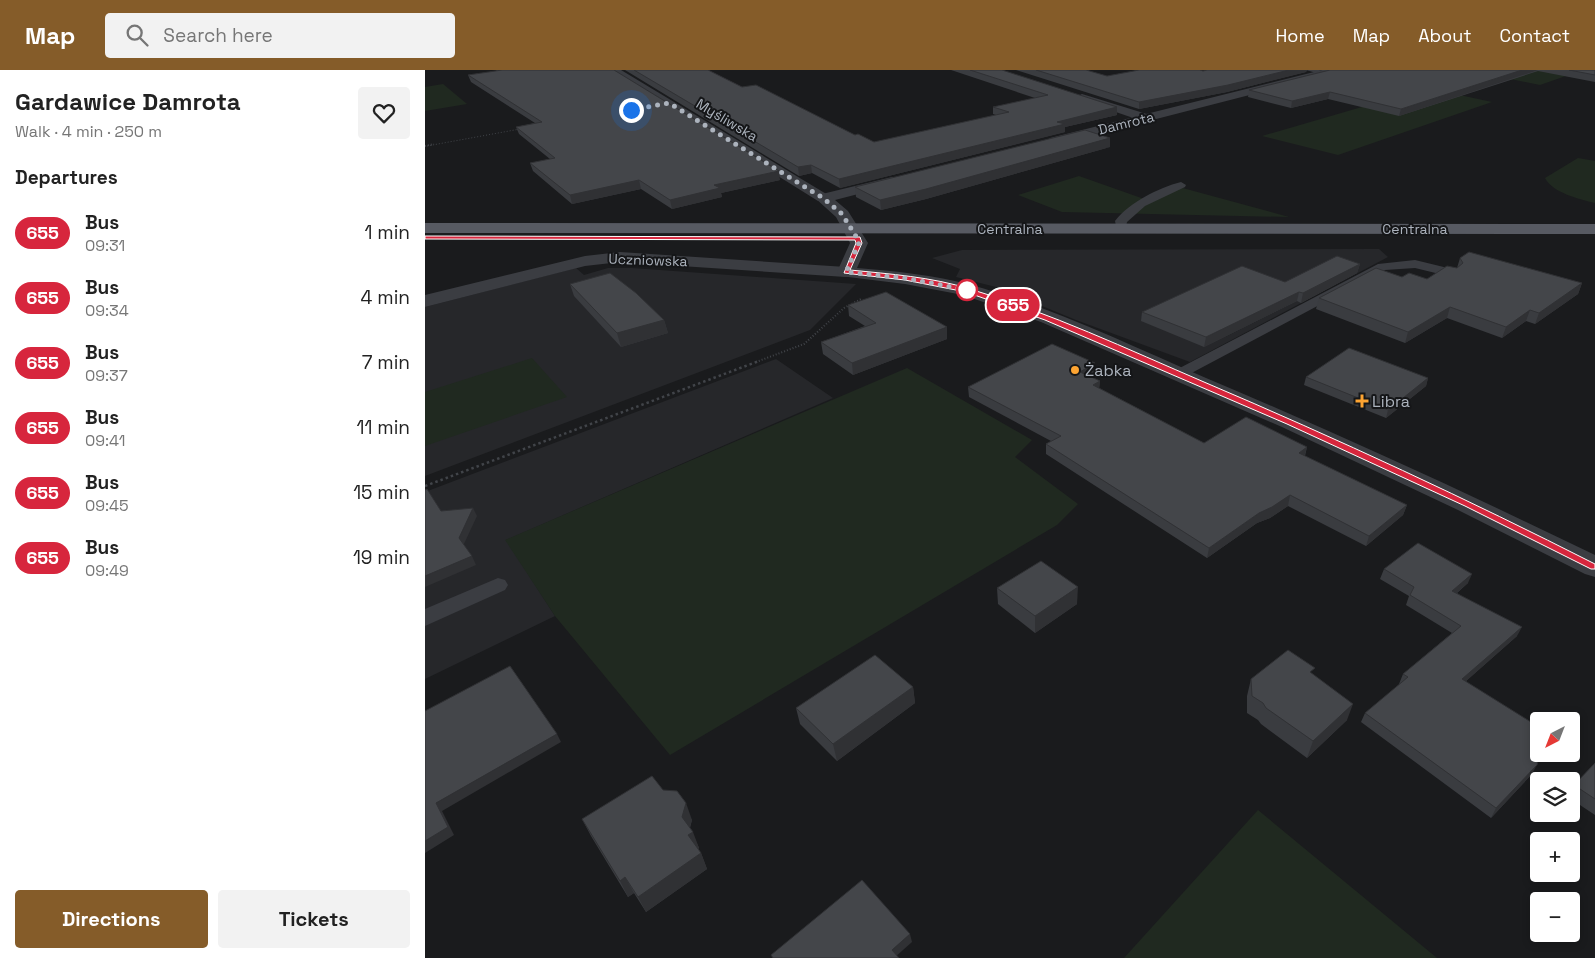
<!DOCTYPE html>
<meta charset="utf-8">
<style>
body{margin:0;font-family:"Space Grotesk",sans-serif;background:#f2f2f2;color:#222;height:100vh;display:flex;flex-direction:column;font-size:19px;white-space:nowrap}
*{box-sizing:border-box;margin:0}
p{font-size:16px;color:#767676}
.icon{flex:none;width:28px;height:28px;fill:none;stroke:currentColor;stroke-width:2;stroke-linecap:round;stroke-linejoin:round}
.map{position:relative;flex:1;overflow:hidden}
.sheet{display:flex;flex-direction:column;background:#fff;width:425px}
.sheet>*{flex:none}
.badge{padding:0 10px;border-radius:16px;font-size:18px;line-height:32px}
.needle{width:32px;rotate:222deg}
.fabs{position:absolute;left:1105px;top:642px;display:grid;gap:10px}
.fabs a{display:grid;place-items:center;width:50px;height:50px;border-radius:5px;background:#fff;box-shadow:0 2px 8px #0003;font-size:25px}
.you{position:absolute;width:25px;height:25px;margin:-12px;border:4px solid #fff;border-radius:50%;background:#1a73e8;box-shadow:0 0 0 8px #1a73e833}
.map>.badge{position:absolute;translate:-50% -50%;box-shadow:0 0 0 2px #fff}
h2{padding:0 15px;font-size:19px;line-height:45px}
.round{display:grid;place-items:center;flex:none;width:52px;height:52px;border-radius:5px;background:#f2f2f2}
.head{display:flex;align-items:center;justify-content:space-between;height:85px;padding:0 15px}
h1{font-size:24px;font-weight:600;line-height:38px}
.cta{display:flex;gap:10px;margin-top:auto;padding:10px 15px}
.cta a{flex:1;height:58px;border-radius:5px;background:#855c29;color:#fff;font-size:20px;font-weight:600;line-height:58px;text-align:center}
.cta a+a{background:#f2f2f2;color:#222}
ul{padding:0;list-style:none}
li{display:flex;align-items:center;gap:15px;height:65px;padding:0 15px}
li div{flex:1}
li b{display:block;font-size:19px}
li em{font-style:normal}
li .badge{min-width:55px;font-weight:700;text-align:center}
header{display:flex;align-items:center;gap:30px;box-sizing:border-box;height:70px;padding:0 25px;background:#855c29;color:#fff}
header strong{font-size:24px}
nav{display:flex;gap:28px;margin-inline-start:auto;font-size:18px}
.search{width:350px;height:45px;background:#f2f2f2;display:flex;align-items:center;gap:12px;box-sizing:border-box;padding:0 18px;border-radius:5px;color:#767676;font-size:19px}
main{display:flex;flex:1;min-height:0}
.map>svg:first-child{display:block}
.built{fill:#26272a}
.green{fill:#202920}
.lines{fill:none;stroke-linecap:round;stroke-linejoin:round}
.path-far2{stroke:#414449;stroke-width:1;stroke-dasharray:1 2;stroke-linecap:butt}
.path-far1{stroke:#414449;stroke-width:2;stroke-dasharray:1 2;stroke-linecap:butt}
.path{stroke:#414449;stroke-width:2.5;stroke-dasharray:2.5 3;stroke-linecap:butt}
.service{fill:#3b3d42;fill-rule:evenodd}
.minor{fill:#3b3d42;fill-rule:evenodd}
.tertiary{fill:#3b3d42;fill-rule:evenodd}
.primary{fill:#575a62;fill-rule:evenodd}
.wall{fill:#3a3c40}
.shaded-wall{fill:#303134}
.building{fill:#44464a;stroke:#303134}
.line{fill:#d7263d;stroke:#fff}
.walk{stroke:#acb3bd;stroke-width:5;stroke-dasharray:0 9}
.stop-dot{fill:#fff;stroke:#d7263d;stroke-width:2.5}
.poi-dot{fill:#fda432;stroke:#151618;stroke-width:2}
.labels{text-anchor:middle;stroke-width:4;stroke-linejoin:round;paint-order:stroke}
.far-street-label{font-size:14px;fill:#acb3bd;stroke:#151618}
.poi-label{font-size:16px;fill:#acb3bd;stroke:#151618;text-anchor:start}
</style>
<header>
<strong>Map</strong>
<div class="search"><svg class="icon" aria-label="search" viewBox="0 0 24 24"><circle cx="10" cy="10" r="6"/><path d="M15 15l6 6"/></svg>Search here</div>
<nav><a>Home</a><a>Map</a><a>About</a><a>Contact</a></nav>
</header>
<main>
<section class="sheet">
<div class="head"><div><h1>Gardawice Damrota</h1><p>Walk · 4 min · 250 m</p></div><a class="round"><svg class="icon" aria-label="heart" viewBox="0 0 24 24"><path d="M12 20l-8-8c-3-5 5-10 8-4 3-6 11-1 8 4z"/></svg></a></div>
<h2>Departures</h2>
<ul>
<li><span class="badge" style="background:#d7263d;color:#fff">655</span><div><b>Bus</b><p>09:31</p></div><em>1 min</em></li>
<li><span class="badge" style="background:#d7263d;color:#fff">655</span><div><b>Bus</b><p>09:34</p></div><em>4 min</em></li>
<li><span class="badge" style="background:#d7263d;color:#fff">655</span><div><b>Bus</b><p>09:37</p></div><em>7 min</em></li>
<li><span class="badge" style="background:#d7263d;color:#fff">655</span><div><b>Bus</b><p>09:41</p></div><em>11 min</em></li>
<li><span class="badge" style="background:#d7263d;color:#fff">655</span><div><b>Bus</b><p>09:45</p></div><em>15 min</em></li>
<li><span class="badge" style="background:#d7263d;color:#fff">655</span><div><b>Bus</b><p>09:49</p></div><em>19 min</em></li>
</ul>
<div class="cta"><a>Directions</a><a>Tickets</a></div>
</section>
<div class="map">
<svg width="1170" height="888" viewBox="0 0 1170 888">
<rect width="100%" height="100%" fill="#1a1b1d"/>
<g class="built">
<path d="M954,179L963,187L765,292L651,250L571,217L531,207L535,199L507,188L537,180Z"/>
<path d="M151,198L159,205L183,198H207L431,214L385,260L0,406V237Z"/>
<path d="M351,289L408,328L81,470L130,546L0,609V422Z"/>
</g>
<g class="green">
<path d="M1085,0H1158L1115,15L1071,6Z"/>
<path d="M18,14L42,34L0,41V17Z"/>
<path d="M1002,18L1067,32L913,85L837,66Z"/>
<path d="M1153,88L1170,91V133C1154,129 1128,123 1120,108Z"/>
<path d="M654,106L722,130L754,117L864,147L637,142L593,125Z"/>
<path d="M107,288L142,327L0,376V322Z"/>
<path d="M482,298L607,370L590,387L653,434L632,455L245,685L130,546L80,470Z"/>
<path d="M833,740L1012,888H699Z"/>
</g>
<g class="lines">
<path class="path-far2" d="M2,76L95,59"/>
<g class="path-far1">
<path d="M0,76L9,74"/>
<path d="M331,292L379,274L419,238L436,229"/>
</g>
<path class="path" d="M0,416L334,291"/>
<g class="service">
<path d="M881,0H894L902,3L898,5Z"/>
<path d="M756,112L761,115L760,117L720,136L702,152L700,161H692L690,151C705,132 733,118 756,112Z"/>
<path d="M990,190L1031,200L1033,203L1027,207L990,198L960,200L759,307H749L746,304L749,301L953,194Z"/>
<path d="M73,508L80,510L83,515L80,520L0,556V539Z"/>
</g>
<g class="minor">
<path d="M184,0H196L403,125L406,128L403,131H393Z"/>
<path d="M657,24L725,45L727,48L725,51H717L653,29L651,27Z"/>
<path d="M195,182L421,197L427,198L430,202L427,206L421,207L195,192L160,196L0,237V225L160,186Z"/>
</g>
<g class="tertiary">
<path d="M897,0H915L914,2L630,75L623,71L625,68Z"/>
<path d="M467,107L472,108L474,111L472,114L410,130L423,141L443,173L432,198C470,201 509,205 546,215C627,237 704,275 781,308C912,363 1042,423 1170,485V507L1160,504L1033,440L857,357L616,252L538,225L480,214L415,206L412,202L425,173L411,147L390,128L393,125Z"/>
</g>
<path class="primary" d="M0,153L1170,154V164L0,163Z"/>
</g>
<g class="wall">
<path d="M71,0H189L355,110L296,123L297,127L247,139L216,119L147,134L108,101L105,93L125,89L94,64L91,57L110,53L46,12L43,5L72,1Z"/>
<path d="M200,0H283L317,17L430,65L449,72L571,45L568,44V37L610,28L526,0H577L692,45L640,57V62L415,118L387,103L374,106Z"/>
<path d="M591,0H661L682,6L778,1L782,0H882L881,2L802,22L714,39Z"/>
<path d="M905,0H1170V12L1113,1L974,46L903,29L866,38L823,27L824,20Z"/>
<path d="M685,77L501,129L456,140L431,127L430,117Z"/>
<path d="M1035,188L1157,213L1153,224L1110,254L1101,251L1077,268L1022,248L980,273L891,239L894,228L977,207L1002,209L1032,198Z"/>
<path d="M935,194L932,203L876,233L872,231L779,277L716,251L717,242L860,212Z"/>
<path d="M145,214L239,250L243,263L196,277L149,226Z"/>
<path d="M423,235L522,269L428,305L398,284L396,272L440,256L424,246Z"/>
<path d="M670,303L664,306L675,311L674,318L779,373L882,377L880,386L982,435L978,445L941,476L863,436L845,448L832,453L782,488L621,384V374L626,371L544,327L543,317Z"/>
<path d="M881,307L1003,308L1001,316L961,348L879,315Z"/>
<path d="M959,499L1043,513L1032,523L1092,566L1041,611L1106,705L1066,748L936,652L940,643L975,614H974L978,604L1027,563L981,535L984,526L955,509Z"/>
<path d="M572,518L652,534L610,563L573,534Z"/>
<path d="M888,604L922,650L882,688L836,654L833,650L822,643V626L826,609Z"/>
<path d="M488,617L490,633L412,691L375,654L371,638Z"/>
<path d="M1170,693V745L1146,729V719Z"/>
<path d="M238,720L267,750L265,758L274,778L273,779L276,783L282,799L221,842L209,823L203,827L166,766L157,749Z"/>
</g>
<g class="shaded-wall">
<path d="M864,0H882L881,2L802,22L714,39V32Z"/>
<path d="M1097,0H1113L974,46L976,39Z"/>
<path d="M905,22L903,29L866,38L867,31Z"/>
<path d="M692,37V45L640,57V62L415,118L414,109L632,52Z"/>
<path d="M685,68V77L501,129L456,140L455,130Z"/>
<path d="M386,95L387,103L374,106L373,97Z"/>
<path d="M354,101L355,110L296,123L297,127L247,139L245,130L289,115Z"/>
<path d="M214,110L216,119L147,134L145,125Z"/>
<path d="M935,194L932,203L876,233L878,223Z"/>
<path d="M1157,213L1153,224L1110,254L1114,243Z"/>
<path d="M874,222L872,231L779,277L781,267Z"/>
<path d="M1025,237L1022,248L980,273L983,262Z"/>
<path d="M1105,240L1101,251L1077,268L1081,257Z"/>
<path d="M239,250L243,263L196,277L192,263Z"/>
<path d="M522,257V269L428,305L427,293Z"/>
<path d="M670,293V303L654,312L655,302Z"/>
<path d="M1003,308L1001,316L961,348L963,340Z"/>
<path d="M675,311L674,321L668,315Z"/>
<path d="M882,377L879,387L874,383Z"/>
<path d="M865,425L863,436L845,448L832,453L782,488L784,478L834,443Z"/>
<path d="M982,435L978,445L941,476L944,466Z"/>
<path d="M48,438L52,446L38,476L34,468Z"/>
<path d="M47,486L51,495L0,517V506Z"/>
<path d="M1047,504L1043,513L1023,530L1027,521Z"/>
<path d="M653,517L652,534L610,563V546Z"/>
<path d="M1097,557L1092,566L1032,619L1037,609Z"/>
<path d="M488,617L490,633L412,691L408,674Z"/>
<path d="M928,634L922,650L882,688L888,671Z"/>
<path d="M132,664L136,672L17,741L29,765L0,783V771L11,733Z"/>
<path d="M1112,695L1106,705L1066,748L1071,738Z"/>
<path d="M261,733L267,750L263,763L257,747Z"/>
<path d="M268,762L274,778L269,781L263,765Z"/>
<path d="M276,783L282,799L221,842L213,827Z"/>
<path d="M200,807L209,823L203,827L195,811Z"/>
<path d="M485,864L487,872L469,888L467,880Z"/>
</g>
<g class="building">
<path d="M77,0H189L354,101L289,115L295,118L245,130L214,110L145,125L105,93L130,88L91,57L117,52L43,5Z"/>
<path d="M209,0H283L317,17L331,15L430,65L433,64L449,72L584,42L568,37L623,25L545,0H577L692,37L632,52L640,54L414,109L386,95L373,97Z"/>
<path d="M611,0H661L682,6L714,0H775L778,1L782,0H864L803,15L714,32Z"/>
<path d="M905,0H1097L976,39L905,22L867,31L824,20Z"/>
<path d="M1144,0H1170V5Z"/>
<path d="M660,60L685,68L501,119L455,130L430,117Z"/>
<path d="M1044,182L1157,213L1114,243L1105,240L1081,257L1025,237L983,262L894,228L951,198L977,207L984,203L1002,209L1022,196L1032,198L1038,193L1035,188Z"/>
<path d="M912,186L935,194L878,223L874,222L781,267L717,242L817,196L860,212Z"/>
<path d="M185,203L211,223L239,250L192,263L145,214Z"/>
<path d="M461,222L522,257L427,293L396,272L451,253L423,235Z"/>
<path d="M627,274L670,293L655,302L675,311L668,315L779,373L821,347L882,377L874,383L982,435L944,466L865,425L847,437L834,443L784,478L621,374L636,366L543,317Z"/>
<path d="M924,278L1003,308L963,340L881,307Z"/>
<path d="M2,419L16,441L48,438L34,468L47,486L0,506V420Z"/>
<path d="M993,473L1047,504L1027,521L1097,557L1037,609L1114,657V684H1115L1112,695L1071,738L940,643L983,607L978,604L1036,556L985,525L989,517L959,499Z"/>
<path d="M616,491L653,517L610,546L572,518Z"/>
<path d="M863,580L890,598L885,602L928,634L888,671L841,638L838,633L827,626L826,609Z"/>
<path d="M450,585L488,617L408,674L371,638Z"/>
<path d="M85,596L132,664L11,733L23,757L0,771V641Z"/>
<path d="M1170,693V729L1149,715Z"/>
<path d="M227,706L238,720L252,721L261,733L257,747L268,762L263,765L276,783L213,827L200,807L195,811L157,749Z"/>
<path d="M437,810L485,864L467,880L474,888H348L346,885Z"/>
</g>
<path class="line" d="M0,166L435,167L437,173L425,200C465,204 507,207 545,219C626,243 702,279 779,312C913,369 1044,430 1170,494V499H1166L1040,436L862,354L620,250L541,222L480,210L419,203L431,173L430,170L0,169Z"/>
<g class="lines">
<path class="walk" d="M206,40L244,33L398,128L417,144L432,168L434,173L421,202L480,208L542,220"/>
</g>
<circle class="stop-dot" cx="542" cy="220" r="10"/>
<g class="poi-dot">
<circle cx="650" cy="300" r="5"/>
<path d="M934.5 323.5h5v5h5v5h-5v5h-5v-5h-5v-5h5z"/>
</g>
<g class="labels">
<g class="far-street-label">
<text transform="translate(302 50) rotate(31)" y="5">Myśliwska</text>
<text transform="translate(701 53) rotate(-14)" y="5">Damrota</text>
<text x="585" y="164">Centralna</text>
<text x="990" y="164">Centralna</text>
<text transform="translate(223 190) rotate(2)" y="5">Uczniowska</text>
</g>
<g class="poi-label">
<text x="660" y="306">Żabka</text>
<text x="947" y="337">Libra</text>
</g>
</g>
</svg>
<div class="fabs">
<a><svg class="needle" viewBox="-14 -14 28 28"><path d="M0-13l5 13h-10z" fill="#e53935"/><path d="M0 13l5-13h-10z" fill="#767676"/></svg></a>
<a><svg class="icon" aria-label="layers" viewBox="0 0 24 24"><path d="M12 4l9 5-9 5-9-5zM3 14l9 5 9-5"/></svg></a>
<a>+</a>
<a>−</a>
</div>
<div class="you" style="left:206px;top:40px"></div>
<b class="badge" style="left:588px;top:235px;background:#d7263d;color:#fff">655</b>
</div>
</main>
